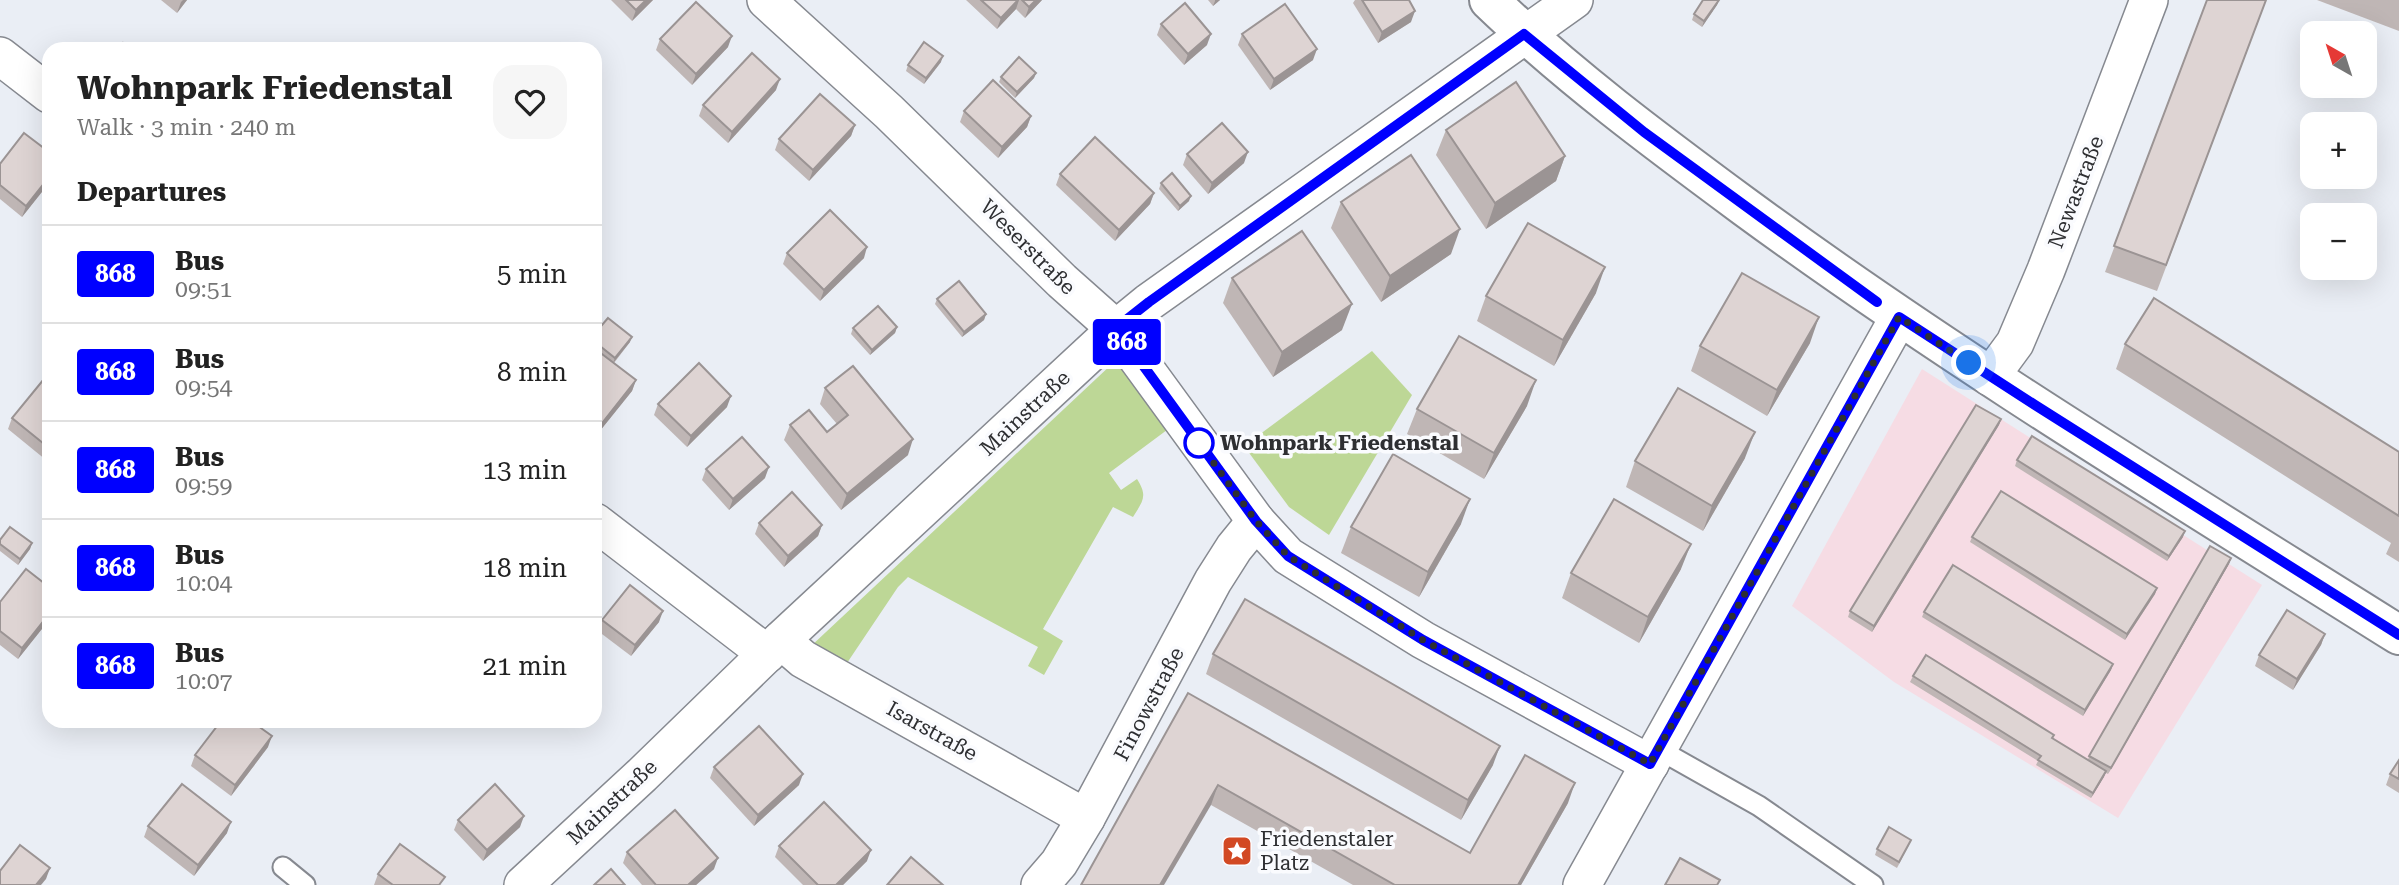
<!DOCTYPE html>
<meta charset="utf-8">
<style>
body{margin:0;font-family:"Roboto Serif",serif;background:#f6f6f6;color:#222;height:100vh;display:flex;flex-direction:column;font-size:26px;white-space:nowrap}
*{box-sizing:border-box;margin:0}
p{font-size:23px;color:#767676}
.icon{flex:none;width:38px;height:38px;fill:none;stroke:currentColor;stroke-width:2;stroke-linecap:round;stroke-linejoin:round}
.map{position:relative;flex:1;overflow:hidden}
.drawer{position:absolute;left:42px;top:42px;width:560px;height:686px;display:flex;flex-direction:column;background:#fff;border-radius:21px;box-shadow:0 7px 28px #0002}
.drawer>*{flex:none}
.badge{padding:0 14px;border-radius:5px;font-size:24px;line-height:46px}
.needle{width:46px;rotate:321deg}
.fabs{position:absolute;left:2300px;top:21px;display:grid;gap:14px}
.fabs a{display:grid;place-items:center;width:77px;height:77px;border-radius:14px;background:#fff;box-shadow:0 7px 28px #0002;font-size:35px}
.you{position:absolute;width:35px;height:35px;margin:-18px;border:5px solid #fff;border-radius:50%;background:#1a73e8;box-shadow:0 0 0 10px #1a73e833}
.map>.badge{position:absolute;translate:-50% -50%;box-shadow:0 0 0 4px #fff}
h2{padding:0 35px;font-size:26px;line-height:63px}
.round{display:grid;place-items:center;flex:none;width:74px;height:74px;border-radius:21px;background:#f6f6f6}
.summary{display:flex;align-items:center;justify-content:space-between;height:119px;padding:0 35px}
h1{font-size:33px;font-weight:700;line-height:52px}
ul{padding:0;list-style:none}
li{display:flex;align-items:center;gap:21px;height:98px;padding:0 35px;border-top:2px solid #e0e0e0}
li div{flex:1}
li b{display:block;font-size:26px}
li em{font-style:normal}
li .badge{min-width:77px;font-weight:700;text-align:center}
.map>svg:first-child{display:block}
.industrial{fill:#f6dce4}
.green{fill:#bdd796}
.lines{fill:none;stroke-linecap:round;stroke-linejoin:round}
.service-casing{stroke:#868990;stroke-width:23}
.minor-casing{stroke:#868990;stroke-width:40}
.tertiary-casing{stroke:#868990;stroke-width:42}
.service{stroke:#fff;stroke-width:19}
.minor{stroke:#fff;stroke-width:37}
.tertiary{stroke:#fff;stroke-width:38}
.wall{fill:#bfb6b5}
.shaded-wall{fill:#9b9494}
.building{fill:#ded4d3;stroke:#9b9494;stroke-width:2}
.line-casing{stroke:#fff;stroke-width:16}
.line{stroke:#00f;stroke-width:10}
.walk{stroke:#2e2f32;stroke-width:7;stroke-dasharray:0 12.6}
.stop-dot{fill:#fff;stroke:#00f;stroke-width:3.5}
.labels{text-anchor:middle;stroke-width:7;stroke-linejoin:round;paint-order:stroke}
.street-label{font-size:21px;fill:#2e2f32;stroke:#fafbfe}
.stop-label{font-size:21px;font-weight:bold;fill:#2e2f32;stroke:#fafbfe;text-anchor:start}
.poi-label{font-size:21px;fill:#2e2f32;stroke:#fafbfe;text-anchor:start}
</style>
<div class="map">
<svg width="2399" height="885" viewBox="0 0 2399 885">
<rect width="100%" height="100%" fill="#eaeef5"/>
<path class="industrial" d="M1922,369L2262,585L2118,818L1894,682L1792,606Z"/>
<g class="green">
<path d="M1372,351L1412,395L1329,535L1289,507L1244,446Z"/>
<path d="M1113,363L1129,367L1171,427L1109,473L1121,490L1137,479C1148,496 1143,501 1133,517L1113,507L1043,629L1063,641L1044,675L1028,666L1038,647L908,577L898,587L845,666L810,647Z"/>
</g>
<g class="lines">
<g class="service-casing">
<g id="service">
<path d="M1658,749L1759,806L1873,885"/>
<path d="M283,867L305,885"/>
</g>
</g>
<g class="minor-casing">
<g id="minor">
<path d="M766,0L889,112L1062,281L1116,329L1256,521L1288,556L1423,640L1650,764"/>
<path d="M0,56L49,94"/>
<path d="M1990,377L2015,343L2046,270L2149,0"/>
<path d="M595,522L767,654"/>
<path d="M781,640L803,659L1086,818"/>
<path d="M523,885L642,775L781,640L1116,329L1149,302L1574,0"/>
<path d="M1040,885L1059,863L1086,818L1213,581L1234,548L1256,521"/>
<path d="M1582,885L1899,317"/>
</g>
</g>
<g class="tertiary-casing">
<path id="tertiary" d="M1489,0C1568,76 1657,142 1745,207C1955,361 2178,496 2399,635"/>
</g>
<use href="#service" class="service"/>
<use href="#minor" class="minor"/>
<use href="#tertiary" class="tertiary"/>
</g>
<g class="wall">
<path d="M161,0H187L177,13Z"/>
<path d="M611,0H653L632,21Z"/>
<path d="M966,0H1042L1025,18L1016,9L997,29Z"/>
<path d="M1208,0H1220L1213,6Z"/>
<path d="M1355,0H1409L1411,22L1378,43L1353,3Z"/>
<path d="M1719,0L1717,5L1702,27L1692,20L1694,14Z"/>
<path d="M2207,0H2266L2157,291L2105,272Z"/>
<path d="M2317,0H2399V31Z"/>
<path d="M1161,24L1207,45L1184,65L1157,35Z"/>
<path d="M1242,34L1313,60L1270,90L1238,45Z"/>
<path d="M660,39L728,47L692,85L656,50Z"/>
<path d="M941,62L924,84L906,71L908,65Z"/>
<path d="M1036,73L1034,78L1015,98L999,82L1001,77Z"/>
<path d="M776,90L728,143L699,116L703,105Z"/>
<path d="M964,111L1031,116L1027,127L998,158L960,122Z"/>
<path d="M855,125L851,136L809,181L775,150L779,139Z"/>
<path d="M1446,130L1565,156L1556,181L1486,229L1436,155Z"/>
<path d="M49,152V183L22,217L0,199V164Z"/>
<path d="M1187,154L1244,163L1208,194L1183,165Z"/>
<path d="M1060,174L1154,193L1150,204L1115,241L1056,185Z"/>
<path d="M1161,183L1189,201L1178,211L1159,189Z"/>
<path d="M1341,202L1451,254L1381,302L1331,228Z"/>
<path d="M787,253L864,258L820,301L783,264Z"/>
<path d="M1232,278L1342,330L1273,377L1223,303Z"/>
<path d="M1596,293L1554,366L1477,321L1486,296Z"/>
<path d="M937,299L986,314L984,320L962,337L935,304Z"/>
<path d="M897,327L895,333L870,355L851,334L853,328Z"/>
<path d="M595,333L630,342L614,363L636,380L632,391L595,437V354L598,351L595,349Z"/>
<path d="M1810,343L1767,416L1691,371L1700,346Z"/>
<path d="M2125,344L2399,452V562L2386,554L2391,543L2116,369Z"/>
<path d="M49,383V457L46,460L8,429L12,418Z"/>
<path d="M825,388L908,455L841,510L784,440L790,425L827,432L837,424L820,404Z"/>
<path d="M658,404L727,407L687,447L654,415Z"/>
<path d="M1527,406L1484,479L1407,434L1417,409Z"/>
<path d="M2001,419L1999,425L1872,632L1848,617L1850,611Z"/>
<path d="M1745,458L1703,531L1626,487L1635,461Z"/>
<path d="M2017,460L2183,537L2167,561L2015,466Z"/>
<path d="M706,469L765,478L729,510L702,480Z"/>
<path d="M759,523L822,525L818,536L784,567L755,534Z"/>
<path d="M1461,524L1419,597L1341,553L1351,527Z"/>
<path d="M1972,537L2157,588L2155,594L2125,640L1970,542Z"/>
<path d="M0,540L32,543L30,549L18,565L0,551Z"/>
<path d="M2231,558L2229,564L2108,774L2106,773L2091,798L2036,765L2038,761L1910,682L1913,676L2054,735L2053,739L2088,760L2089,756Z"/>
<path d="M1681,569L1639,643L1562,598L1571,573Z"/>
<path d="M49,587V620L18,659L0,645V602Z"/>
<path d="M1924,612L2113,664L2111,670L2083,716L1922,617Z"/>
<path d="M602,620L659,622L631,656L598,631Z"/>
<path d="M2325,634L2321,645L2293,690L2255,666L2259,655Z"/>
<path d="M1213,654L1493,765L1461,820L1206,674Z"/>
<path d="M1188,693L1470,853L1568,803L1521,885H1353L1211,805Z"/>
<path d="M536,721H547L540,727Z"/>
<path d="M268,747L231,796L191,766L195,755Z"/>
<path d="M2399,760V793L2386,785L2390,774Z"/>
<path d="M714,767L799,785L754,826L710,778Z"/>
<path d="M458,820L520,827L483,861L454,830Z"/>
<path d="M148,826L227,833L194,876L144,837Z"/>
<path d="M1909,845L1897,868L1875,855L1877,849Z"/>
<path d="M779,846L867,861L843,885H803L775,857Z"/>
<path d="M627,852L714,869L696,885H642L623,863Z"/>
<path d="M378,874L442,885H374Z"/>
</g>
<g class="shaded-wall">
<path d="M183,0H187L177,13L181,2Z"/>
<path d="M646,0H653L632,21L636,10Z"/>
<path d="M1018,0H1019L1016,9L997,29L1001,18Z"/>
<path d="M1036,0H1042L1025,18L1029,7Z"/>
<path d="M1215,0H1220L1213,6L1215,1Z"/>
<path d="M1719,0L1717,5L1702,27L1704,21Z"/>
<path d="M1415,11L1411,22L1378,43L1382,32Z"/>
<path d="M1211,34L1207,45L1184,65L1188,54Z"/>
<path d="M732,36L728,47L692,85L696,74Z"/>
<path d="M1317,49L1313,60L1270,90L1274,79Z"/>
<path d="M943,56L941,62L924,84L926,78Z"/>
<path d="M1036,73L1034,78L1015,98L1017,92Z"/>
<path d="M780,79L776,90L728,143L732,132Z"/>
<path d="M1031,116L1027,127L998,158L1002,147Z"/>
<path d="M855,125L851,136L809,181L813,170Z"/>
<path d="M1248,152L1244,163L1208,194L1212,183Z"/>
<path d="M1565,156L1556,181L1486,229L1495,203Z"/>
<path d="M49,177V183L22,217L26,206Z"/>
<path d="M1154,193L1150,204L1115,241L1119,230Z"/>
<path d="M1191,196L1189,201L1178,211L1180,206Z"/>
<path d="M1460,229L1451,254L1381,302L1390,276Z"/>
<path d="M867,247L864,258L820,301L824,290Z"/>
<path d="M1605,267L1596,293L1554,366L1563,340Z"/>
<path d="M1352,304L1342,330L1273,377L1282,352Z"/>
<path d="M986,314L984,320L962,337L964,332Z"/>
<path d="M1819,317L1810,343L1767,416L1777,390Z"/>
<path d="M897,327L895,333L870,355L872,350Z"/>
<path d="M632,337L630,342L613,363L615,358Z"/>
<path d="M636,380L632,391L595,437V432Z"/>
<path d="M1536,380L1527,406L1484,479L1494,453Z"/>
<path d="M731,396L727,407L687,447L691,436Z"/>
<path d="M2001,419L1999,425L1872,632L1874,626Z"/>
<path d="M1755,432L1745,458L1703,531L1712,506Z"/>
<path d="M913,439L908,455L841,510L847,494Z"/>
<path d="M769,467L765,478L729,510L733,499Z"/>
<path d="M1470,499L1461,524L1419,597L1428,572Z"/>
<path d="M822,525L818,536L784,567L788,556Z"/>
<path d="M2185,531L2183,537L2167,561L2169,556Z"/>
<path d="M32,543L30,549L18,565L20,559Z"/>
<path d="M1691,544L1681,569L1639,643L1648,617Z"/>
<path d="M2231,558L2229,564L2108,774L2111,768Z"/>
<path d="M2157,588L2155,594L2125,640L2127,634Z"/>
<path d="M663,611L659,622L631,656L635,645Z"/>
<path d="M49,614V620L18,659L22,648Z"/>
<path d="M2325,634L2321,645L2293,690L2297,679Z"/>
<path d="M2113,664L2111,670L2083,716L2085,710Z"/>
<path d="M272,736L268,747L231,796L235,785Z"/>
<path d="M1500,746L1493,765L1461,820L1468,800Z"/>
<path d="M2106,771L2104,777L2091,798L2093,793Z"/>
<path d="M803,774L799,785L754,826L758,815Z"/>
<path d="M1575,783L1568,803L1521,885H1518Z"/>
<path d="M1218,785L1211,805L1164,885H1160Z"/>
<path d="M524,816L520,827L483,861L487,850Z"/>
<path d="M231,822L227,833L194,876L198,865Z"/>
<path d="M871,850L867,861L843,885H836Z"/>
<path d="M718,858L714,869L696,885H688Z"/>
<path d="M50,868L46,879L41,885H36Z"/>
</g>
<g class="building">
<path d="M626,0H646L636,10Z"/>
<path d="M981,0H1018L1001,18Z"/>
<path d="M1022,0H1036L1029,7Z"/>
<path d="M1362,0H1409L1415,11L1382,32Z"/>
<path d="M1703,0H1719L1704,21L1694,14Z"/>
<path d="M2207,0H2266L2166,265L2114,246Z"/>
<path d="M696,2L732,36L696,74L660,39Z"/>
<path d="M1185,3L1211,34L1188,54L1161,24Z"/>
<path d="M1285,4L1317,49L1274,79L1242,34Z"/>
<path d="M924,42L943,56L926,78L908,65Z"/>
<path d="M123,43L130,49H118Z"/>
<path d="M752,53L780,79L732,132L703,105Z"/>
<path d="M1019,57L1036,73L1017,92L1001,77Z"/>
<path d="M993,80L1031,116L1002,147L964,111Z"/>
<path d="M1516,82L1565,156L1495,203L1446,130Z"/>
<path d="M820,94L855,125L813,170L779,139Z"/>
<path d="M1222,123L1248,152L1212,183L1187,154Z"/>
<path d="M24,133L49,152V177L26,206L0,185V164Z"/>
<path d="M1095,137L1154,193L1119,230L1060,174Z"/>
<path d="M1411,155L1460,229L1390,276L1341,202Z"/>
<path d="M1172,173L1191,196L1180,206L1161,183Z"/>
<path d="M830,210L867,247L824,290L787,253Z"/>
<path d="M1528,223L1605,267L1563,340L1486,296Z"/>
<path d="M1302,231L1352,304L1282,352L1232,278Z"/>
<path d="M1742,273L1819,317L1777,390L1700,346Z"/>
<path d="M959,281L986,314L964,332L937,299Z"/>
<path d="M2154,298L2399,452V516L2125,344Z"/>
<path d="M878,306L897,327L872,350L853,328Z"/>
<path d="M608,318L632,337L615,358L595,342V333Z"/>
<path d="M1459,336L1536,380L1494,453L1417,409Z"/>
<path d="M598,351L636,380L595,432V354Z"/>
<path d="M699,363L731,396L691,436L658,404Z"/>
<path d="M853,366L913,439L847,494L790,425L809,410L827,432L848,415L825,388Z"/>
<path d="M44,379L49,383V448L12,418Z"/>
<path d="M1678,388L1755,432L1712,506L1635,461Z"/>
<path d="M1976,405L2001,419L1874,626L1850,611Z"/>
<path d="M2032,436L2185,531L2169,556L2017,460Z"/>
<path d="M742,437L769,467L733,499L706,469Z"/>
<path d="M1393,454L1470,499L1428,572L1351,527Z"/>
<path d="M2001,491L2157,588L2127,634L1972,537Z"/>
<path d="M792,492L822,525L788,556L759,523Z"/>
<path d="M1614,499L1691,544L1648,617L1571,573Z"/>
<path d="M10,527L32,543L20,559L0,544V540Z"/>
<path d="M2210,546L2231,558L2111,768L2089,756Z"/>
<path d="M1953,565L2113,664L2085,710L1924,612Z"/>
<path d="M26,569L49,587V614L22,648L0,631V602Z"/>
<path d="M630,585L663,611L635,645L602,620Z"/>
<path d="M1245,599L1500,746L1468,800L1213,654Z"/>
<path d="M2287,610L2325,634L2297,679L2259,655Z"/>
<path d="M1926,655L2054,735L2052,738L2106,771L2093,793L2038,760L2041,756L1913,676Z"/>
<path d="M1188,693L1470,853L1525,755L1575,783L1518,885H1395L1218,785L1160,885H1081Z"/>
<path d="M221,721H251L272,736L235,785L195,755Z"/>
<path d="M759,726L803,774L758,815L714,767Z"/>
<path d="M2399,760V779L2390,774Z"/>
<path d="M182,784L231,822L198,865L148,826Z"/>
<path d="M495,784L524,816L487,850L458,820Z"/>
<path d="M824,802L871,850L836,885H818L779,846Z"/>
<path d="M675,810L718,858L688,885H656L627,852Z"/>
<path d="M1889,827L1911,840L1899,862L1877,849Z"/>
<path d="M400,844L445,877L439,885H393L378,874Z"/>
<path d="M20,845L50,868L36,885H0V871Z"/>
<path d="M911,857L943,885H887Z"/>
<path d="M1680,858L1720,880L1717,885H1665Z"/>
<path d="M611,869L625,885H594Z"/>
</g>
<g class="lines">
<g class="line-casing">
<path id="line" d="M1877,302L1644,132L1524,34L1149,302L1116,328L1256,521L1288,556L1423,640L1650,764L1899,317L2035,405L2399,635"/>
</g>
<use href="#line" class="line"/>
<path class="walk" d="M1199,443L1256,521L1288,556L1423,640L1650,764L1899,317L1969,363"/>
</g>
<defs>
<g id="sight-square" transform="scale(1.575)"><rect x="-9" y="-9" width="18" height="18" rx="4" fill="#d24923" stroke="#fafbfe"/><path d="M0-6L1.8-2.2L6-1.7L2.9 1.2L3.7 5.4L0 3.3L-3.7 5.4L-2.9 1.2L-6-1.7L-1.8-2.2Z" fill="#fff"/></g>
</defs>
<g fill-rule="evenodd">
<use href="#sight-square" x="1237" y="851"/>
</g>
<circle class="stop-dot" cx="1199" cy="443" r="14"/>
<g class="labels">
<g class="street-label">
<text transform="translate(2076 192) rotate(-69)" y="7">Newastraße</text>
<text transform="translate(1028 247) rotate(45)" y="7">Weserstraße</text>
<text transform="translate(1025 413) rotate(-43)" y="7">Mainstraße</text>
<text transform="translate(1149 704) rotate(-62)" y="7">Finowstraße</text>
<text transform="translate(932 731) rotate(29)" y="7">Isarstraße</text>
<text transform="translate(612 802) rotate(-43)" y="7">Mainstraße</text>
</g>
<g class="stop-label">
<text x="1220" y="450">Wohnpark Friedenstal</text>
</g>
<g class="poi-label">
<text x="1260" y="846">Friedenstaler<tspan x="1260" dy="24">Platz</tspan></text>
</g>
</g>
</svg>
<div class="fabs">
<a><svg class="needle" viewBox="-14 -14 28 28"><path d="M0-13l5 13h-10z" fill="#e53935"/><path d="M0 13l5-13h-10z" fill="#767676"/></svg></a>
<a>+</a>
<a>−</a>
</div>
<div class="you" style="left:1969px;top:363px"></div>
<b class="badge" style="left:1127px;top:342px;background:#00f;color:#fff">868</b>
<section class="drawer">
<div class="summary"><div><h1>Wohnpark Friedenstal</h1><p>Walk · 3 min · 240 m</p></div><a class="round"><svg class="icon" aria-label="heart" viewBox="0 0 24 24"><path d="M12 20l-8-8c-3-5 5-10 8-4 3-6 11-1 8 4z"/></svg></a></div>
<h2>Departures</h2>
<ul>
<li><span class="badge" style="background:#00f;color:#fff">868</span><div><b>Bus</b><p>09:51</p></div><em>5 min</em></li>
<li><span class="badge" style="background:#00f;color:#fff">868</span><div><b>Bus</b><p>09:54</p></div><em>8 min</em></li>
<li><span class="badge" style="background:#00f;color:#fff">868</span><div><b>Bus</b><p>09:59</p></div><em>13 min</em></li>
<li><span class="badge" style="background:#00f;color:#fff">868</span><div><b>Bus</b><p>10:04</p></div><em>18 min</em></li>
<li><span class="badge" style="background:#00f;color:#fff">868</span><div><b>Bus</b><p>10:07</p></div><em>21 min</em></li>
</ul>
</section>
</div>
